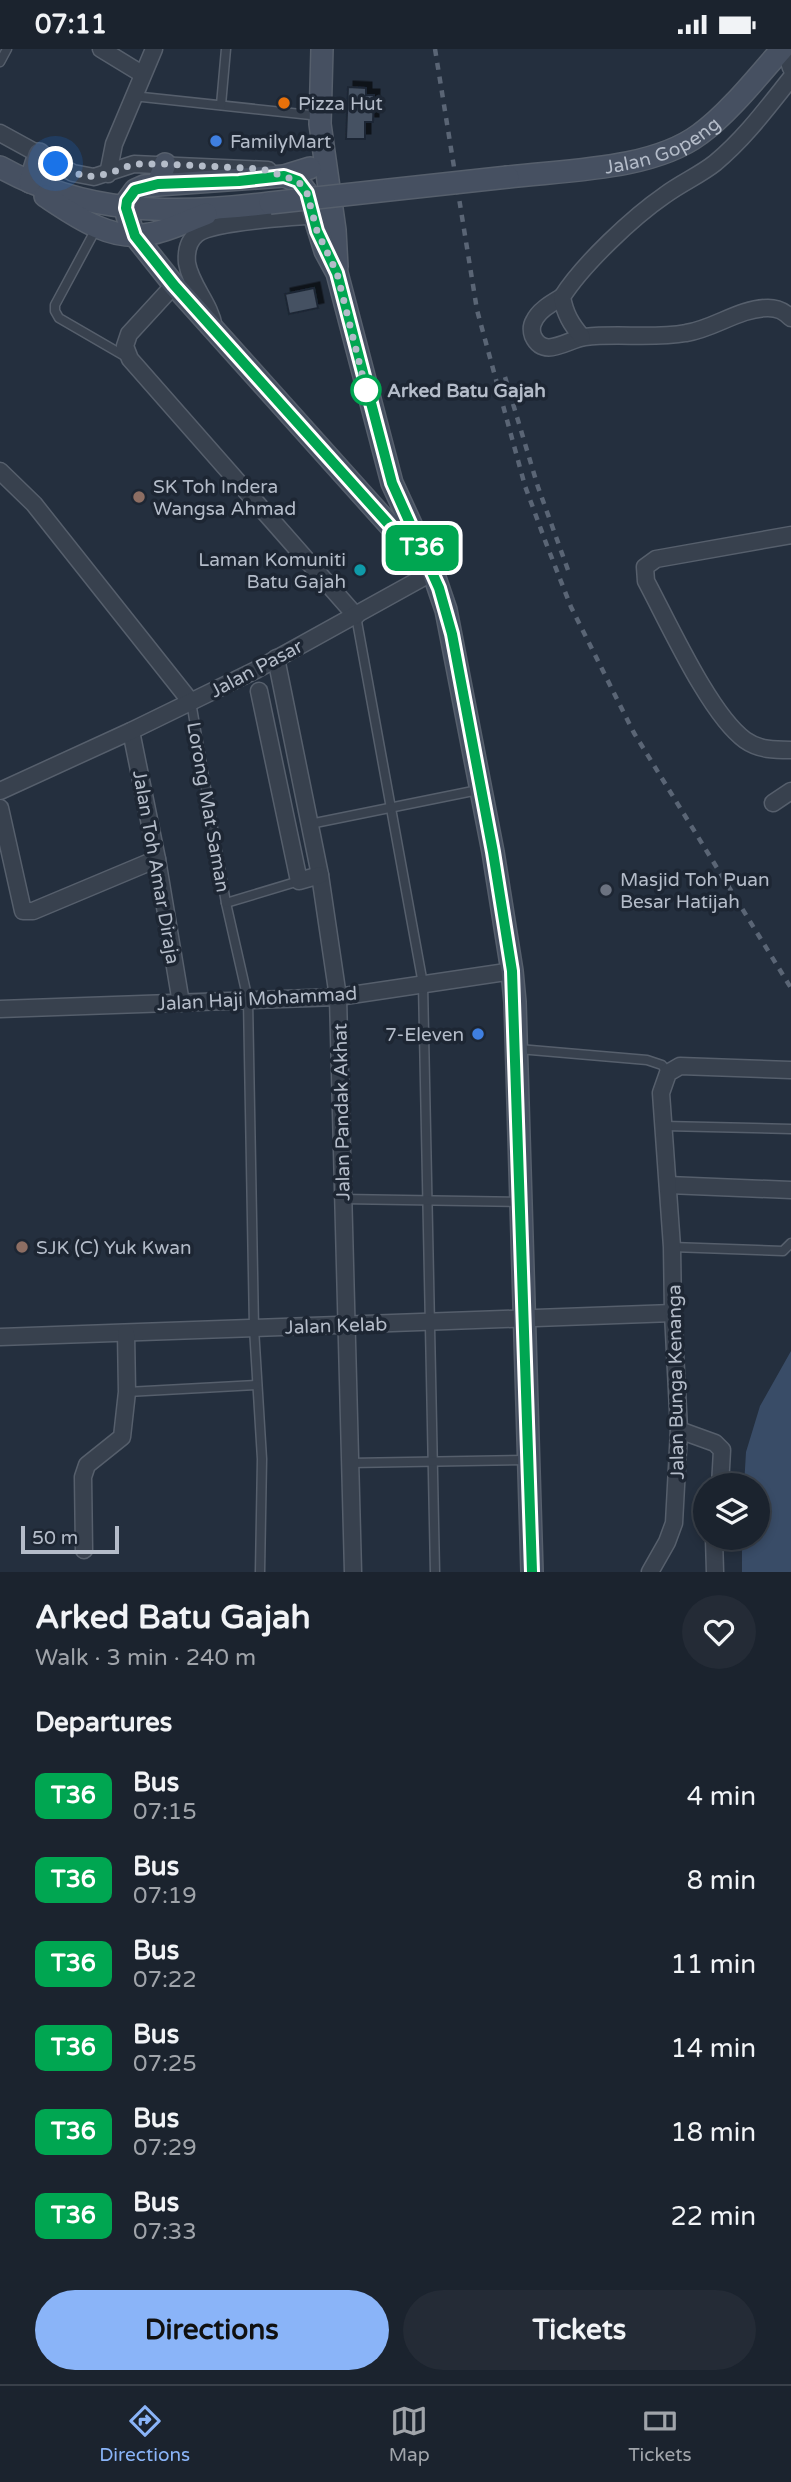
<!DOCTYPE html>
<meta charset="utf-8">
<style>
body{margin:0;font-family:"Varela Round",sans-serif;background:#242b36;color:#f1f3f6;height:100vh;display:flex;flex-direction:column;font-size:26px;white-space:nowrap}
*{box-sizing:border-box;margin:0}
p{font-size:23px;color:#a0a4aa}
.icon{flex:none;width:38px;height:38px;fill:none;stroke:currentColor;stroke-width:2;stroke-linecap:round;stroke-linejoin:round}
.map{position:relative;height:1523px;overflow:hidden}
.panel{display:flex;flex-direction:column;background:#1b232e;flex:1}
.panel>*{flex:none}
.badge{padding:0 14px;border-radius:10px;font-size:24px;line-height:46px}
.tools{position:absolute;left:693px;top:1424px;display:grid;gap:14px}
.tools a{display:grid;place-items:center;width:77px;height:77px;border-radius:50%;background:#1b232e;box-shadow:0 4px 10px #0003,0 0 0 2px #39404a;font-size:35px}
.scale{position:absolute;left:21px;bottom:18px;width:98px;box-sizing:border-box;padding-left:7px;border:4px solid #b4bcc9;border-top:0;font-size:19px;line-height:24px;white-space:nowrap;color:#b4bcc9;-webkit-text-stroke:5px #1d2633;paint-order:stroke}
.you{position:absolute;width:35px;height:35px;margin:-18px;border:5px solid #fff;border-radius:50%;background:#1a73e8;box-shadow:0 0 0 10px #1a73e833}
.map>.badge{position:absolute;translate:-50% -50%;box-shadow:0 0 0 4px #fff}
h2{padding:0 35px;font-size:26px;line-height:63px}
.round{display:grid;place-items:center;flex:none;width:74px;height:74px;border-radius:37px;background:#242b36}
.summary{display:flex;align-items:center;justify-content:space-between;height:119px;padding:0 35px}
h1{font-size:33px;font-weight:800;line-height:52px}
.primary-button{display:flex;gap:14px;margin-top:auto;padding:14px 35px}
.primary-button a{flex:1;height:80px;border-radius:42px;background:#8ab4f8;color:#111;font-size:28px;font-weight:800;line-height:80px;text-align:center}
.primary-button a+a{background:#242b36;color:#f1f3f6}
ul{padding:0;list-style:none}
li{display:flex;align-items:center;gap:21px;height:84px;padding:0 35px}
li div{flex:1}
li b{display:block;font-size:26px}
li em{font-style:normal}
li .badge{min-width:77px;font-weight:700;text-align:center}
.status{display:flex;justify-content:space-between;align-items:center;height:49px;padding:0 35px;background:#1b232e;direction:ltr}
.status svg{height:19px;fill:currentColor}
.menu{display:flex;justify-content:space-around;align-items:center;height:98px;border-top:2px solid #39404a;background:#1b232e;font-size:19px;color:#a0a4aa}
.menu a{display:grid;justify-items:center;gap:4px}
.menu .selected{color:#8ab4f8}
.map>svg:first-child{display:block}
.water{fill:#394c67}
.building{fill:#455162;stroke:#1f2835;stroke-width:2;filter:url(#shadow)}
.lines{fill:none;stroke-linecap:round;stroke-linejoin:round}
.lane-casing{stroke:#565f6c;stroke-width:11}
.street-casing{stroke:#565f6c;stroke-width:19}
.secondary-casing{stroke:#565f6c;stroke-width:24}
.lane{stroke:#38414e;stroke-width:8}
.street{stroke:#38414e;stroke-width:16}
.secondary{stroke:#465061;stroke-width:21}
.rail{stroke:#5a6575;stroke-width:4.5;stroke-dasharray:7 7;stroke-linecap:butt}
.secondary-bridge-casing{stroke:#565f6c;stroke-width:24;stroke-linecap:butt}
.secondary-bridge{stroke:#465061;stroke-width:21}
.line-casing{stroke:#fff;stroke-width:16}
.line{stroke:#00a651;stroke-width:10}
.walk{stroke:#b4bcc9;stroke-width:7;stroke-dasharray:0 12.6}
.food-dot{fill:#e8710a;stroke:#1d2633;stroke-width:2.5}
.shop-dot{fill:#3f7fe0;stroke:#1d2633;stroke-width:2.5}
.stop-dot{fill:#fff;stroke:#00a651;stroke-width:3.5}
.education-dot{fill:#8d6e63;stroke:#1d2633;stroke-width:2.5}
.culture-dot{fill:#0f9aa8;stroke:#1d2633;stroke-width:2.5}
.worship-dot{fill:#6b7280;stroke:#1d2633;stroke-width:2.5}
.labels{text-anchor:middle;stroke-width:7;stroke-linejoin:round;paint-order:stroke}
.poi-label{font-size:19px;fill:#b4bcc9;stroke:#1d2633;text-anchor:start}
.street-label{font-size:19px;fill:#b4bcc9;stroke:#1d2633}
.stop-label{font-size:19px;font-weight:bold;fill:#b4bcc9;stroke:#1d2633;text-anchor:start}
</style>
<div class="status"><b>07:11</b><svg viewBox="0 0 49 12"><path d="M0 12V9h3v3zM5 12V6h3v6zM10 12V3h3v9zM15 12V0h3v12zM26 1h20v11H26zM47 4h2v5h-2z"/></svg></div>
<div class="map">
<svg width="791" height="1523" viewBox="0 0 791 1523">
<defs>
<filter id="shadow"><feDropShadow dx="5.5" dy="-5.5" stdDeviation="0" flood-color="#0009"/></filter>
</defs>
<rect width="100%" height="100%" fill="#242f3e"/>
<path class="water" d="M791,1302V1523H742V1489H758V1437H744L746,1403L760,1357Z"/>
<g class="building">
<path d="M348,38L366,39V46H374L373,73H365V90H346Z"/>
<path d="M314,239L318,259L289,265L285,245Z"/>
</g>
<g class="lines">
<g class="lane-casing">
<g id="lane">
<path d="M0,13L7,0"/>
<path d="M133,47L320,67"/>
<path d="M221,56L226,0"/>
<path d="M97,178L55,256V262L59,269L128,309"/>
<path d="M356,567L423,935L435,1523"/>
<path d="M191,653L226,854L248,951L254,1279L262,1410L260,1523"/>
<path d="M310,775L478,741"/>
<path d="M226,854L299,832"/>
<path d="M519,1000L647,1011L662,1016L668,1024"/>
<path d="M664,1077L791,1080"/>
<path d="M343,1150L519,1153"/>
<path d="M672,1198L783,1202L791,1194"/>
<path d="M127,1343L257,1336"/>
<path d="M350,1414L529,1411"/>
</g>
</g>
<g class="street-casing">
<g id="street">
<path d="M101,0L142,25"/>
<path d="M785,0L791,19"/>
<path d="M0,84L73,124L94,128L134,115L268,121"/>
<path d="M108,125L114,95L154,0"/>
<path d="M174,236L129,285L125,297L130,310L356,567"/>
<path d="M562,248C552,254 539,261 534,272C531,277 531,281 533,287C544,311 568,290 585,288C618,284 653,290 686,284C714,280 739,259 768,259C778,259 784,262 791,269"/>
<path d="M214,278C210,254 191,237 187,214C186,203 188,192 197,185C214,172 290,169 314,166"/>
<path d="M582,288C571,275 565,265 562,248C583,215 633,168 665,146C681,134 700,126 715,114C745,89 767,59 791,29"/>
<path d="M0,422L34,455L191,653"/>
<path d="M791,486L656,510L645,518L646,532C668,573 710,666 745,691C759,701 775,701 791,701"/>
<path d="M276,609L320,826L338,948L353,1523"/>
<path d="M259,642L299,832L320,826"/>
<path d="M131,682L157,810L181,954"/>
<path d="M0,742L131,682L256,621L433,523"/>
<path d="M773,754L791,742"/>
<path d="M0,759L23,862H33L157,810"/>
<path d="M0,960L338,948L512,922"/>
<path d="M668,1136L791,1141"/>
<path d="M0,1288L673,1264"/>
<path d="M679,1381L715,1394L722,1401L720,1437"/>
<path d="M714,1489L715,1523"/>
<path d="M84,1501L83,1428L87,1416L122,1388L127,1343L126,1284"/>
<path d="M650,1523L667,1493L674,1474L679,1381L673,1264L672,1198L661,1044L668,1024L680,1017L790,1021"/>
</g>
</g>
<g class="secondary-casing">
<g id="secondary">
<path d="M322,0L320,75L335,181L337,218"/>
<path d="M0,118C86,166 175,166 270,154"/>
<path d="M310,119L284,127L144,137L135,141L127,152V167L135,187L174,236L419,509"/>
<path d="M284,127L298,132L307,144L325,202L337,224L392,434L433,523L446,561L493,803L512,922L515,953L532,1523"/>
<path id="s1" d="M508,128C567,121 652,121 700,85C728,65 759,26 782,0"/>
<path d="M30,133L39,105"/>
<path d="M158,135L165,115"/>
<path d="M45,147C75,167 111,193 149,185C169,182 187,172 206,165"/>
</g>
</g>
<use href="#lane" class="lane"/>
<use href="#street" class="street"/>
<use href="#secondary" class="secondary"/>
<g class="rail">
<path d="M435,0L477,261L525,437L546,494L571,558L634,684L791,939"/>
<path d="M505,328L538,438L568,521"/>
</g>
<g class="secondary-bridge-casing">
<path id="secondary-bridge" d="M270,154L508,128"/>
</g>
<use href="#secondary-bridge" class="secondary-bridge"/>
</g>
<g class="lines">
<g class="line-casing">
<path id="line" d="M418,508L174,236L135,187L126,159L127,152L135,141L158,135L239,132L284,127L298,132L307,144L317,182L337,224L392,434L439,539L452,585L493,803L512,922L532,1523"/>
</g>
<use href="#line" class="line"/>
<path class="walk" d="M56,115L85,128L108,125L134,115H165L262,120L298,132L307,144L317,182L337,224L366,341"/>
</g>
<circle class="food-dot" cx="284" cy="54" r="7"/>
<g class="shop-dot">
<circle cx="216" cy="92" r="7"/>
<circle cx="478" cy="985" r="7"/>
</g>
<circle class="stop-dot" cx="366" cy="341" r="14"/>
<g class="education-dot">
<circle cx="139" cy="448" r="7"/>
<circle cx="22" cy="1198" r="7"/>
</g>
<circle class="culture-dot" cx="360" cy="521" r="7"/>
<circle class="worship-dot" cx="606" cy="841" r="7"/>
<g class="labels">
<g class="poi-label">
<text x="298" y="61">Pizza Hut</text>
<text x="230" y="99">FamilyMart</text>
<text x="153" y="444">SK Toh Indera<tspan x="153" dy="22">Wangsa Ahmad</tspan></text>
<text x="346" y="517" text-anchor="end">Laman Komuniti<tspan x="346" dy="22">Batu Gajah</tspan></text>
<text x="620" y="837">Masjid Toh Puan<tspan x="620" dy="22">Besar Hatijah</tspan></text>
<text x="464" y="992" text-anchor="end">7-Eleven</text>
<text x="36" y="1205">SJK (C) Yuk Kwan</text>
</g>
<g class="street-label">
<text dy="7" stroke="none"><textPath href="#s1" startOffset="159">Jalan Gopeng</textPath></text>
<text transform="translate(256 619) rotate(-28)" y="7">Jalan Pasar</text>
<text transform="translate(209 758) rotate(80)" y="7">Lorong Mat Saman</text>
<text transform="translate(157 818) rotate(80)" y="7">Jalan Toh Amar Diraja</text>
<text transform="translate(257 949) rotate(-3)" y="7">Jalan Haji Mohammad</text>
<text transform="translate(341 1063) rotate(-91)" y="7">Jalan Pandak Akhat</text>
<text transform="translate(336 1276) rotate(-2)" y="7">Jalan Kelab</text>
<text transform="translate(675 1333) rotate(-91)" y="7">Jalan Bunga Kenanga</text>
</g>
<g class="stop-label">
<text x="387" y="348">Arked Batu Gajah</text>
</g>
</g>
</svg>
<div class="tools">
<a><svg class="icon" aria-label="layers" viewBox="0 0 24 24"><path d="M12 4l9 5-9 5-9-5zM3 14l9 5 9-5"/></svg></a>
</div>
<div class="scale">50 m</div>
<div class="you" style="left:56px;top:115px"></div>
<b class="badge" style="left:422px;top:499px;background:#00a651;color:#fff">T36</b>
</div>
<section class="panel">
<div class="summary"><div><h1>Arked Batu Gajah</h1><p>Walk · 3 min · 240 m</p></div><a class="round"><svg class="icon" aria-label="heart" viewBox="0 0 24 24"><path d="M12 20l-8-8c-3-5 5-10 8-4 3-6 11-1 8 4z"/></svg></a></div>
<h2>Departures</h2>
<ul>
<li><span class="badge" style="background:#00a651;color:#fff">T36</span><div><b>Bus</b><p>07:15</p></div><em>4 min</em></li>
<li><span class="badge" style="background:#00a651;color:#fff">T36</span><div><b>Bus</b><p>07:19</p></div><em>8 min</em></li>
<li><span class="badge" style="background:#00a651;color:#fff">T36</span><div><b>Bus</b><p>07:22</p></div><em>11 min</em></li>
<li><span class="badge" style="background:#00a651;color:#fff">T36</span><div><b>Bus</b><p>07:25</p></div><em>14 min</em></li>
<li><span class="badge" style="background:#00a651;color:#fff">T36</span><div><b>Bus</b><p>07:29</p></div><em>18 min</em></li>
<li><span class="badge" style="background:#00a651;color:#fff">T36</span><div><b>Bus</b><p>07:33</p></div><em>22 min</em></li>
</ul>
<div class="primary-button"><a>Directions</a><a>Tickets</a></div>
</section>
<nav class="menu">
<a class="selected"><svg class="icon" aria-label="directions" viewBox="0 0 24 24"><path d="M12 3l9 9-9 9-9-9zM9 14v-3h6M13 9l2 2-2 2"/></svg>Directions</a>
<a><svg class="icon" aria-label="map" viewBox="0 0 24 24"><path d="M3 6l6-2 6 2 6-2v14l-6 2-6-2-6 2zM9 4v14M15 6v14"/></svg>Map</a>
<a><svg class="icon" aria-label="tickets" viewBox="0 0 24 24"><path d="M3 7h18v10H3zM15 7v10"/></svg>Tickets</a>
</nav>
